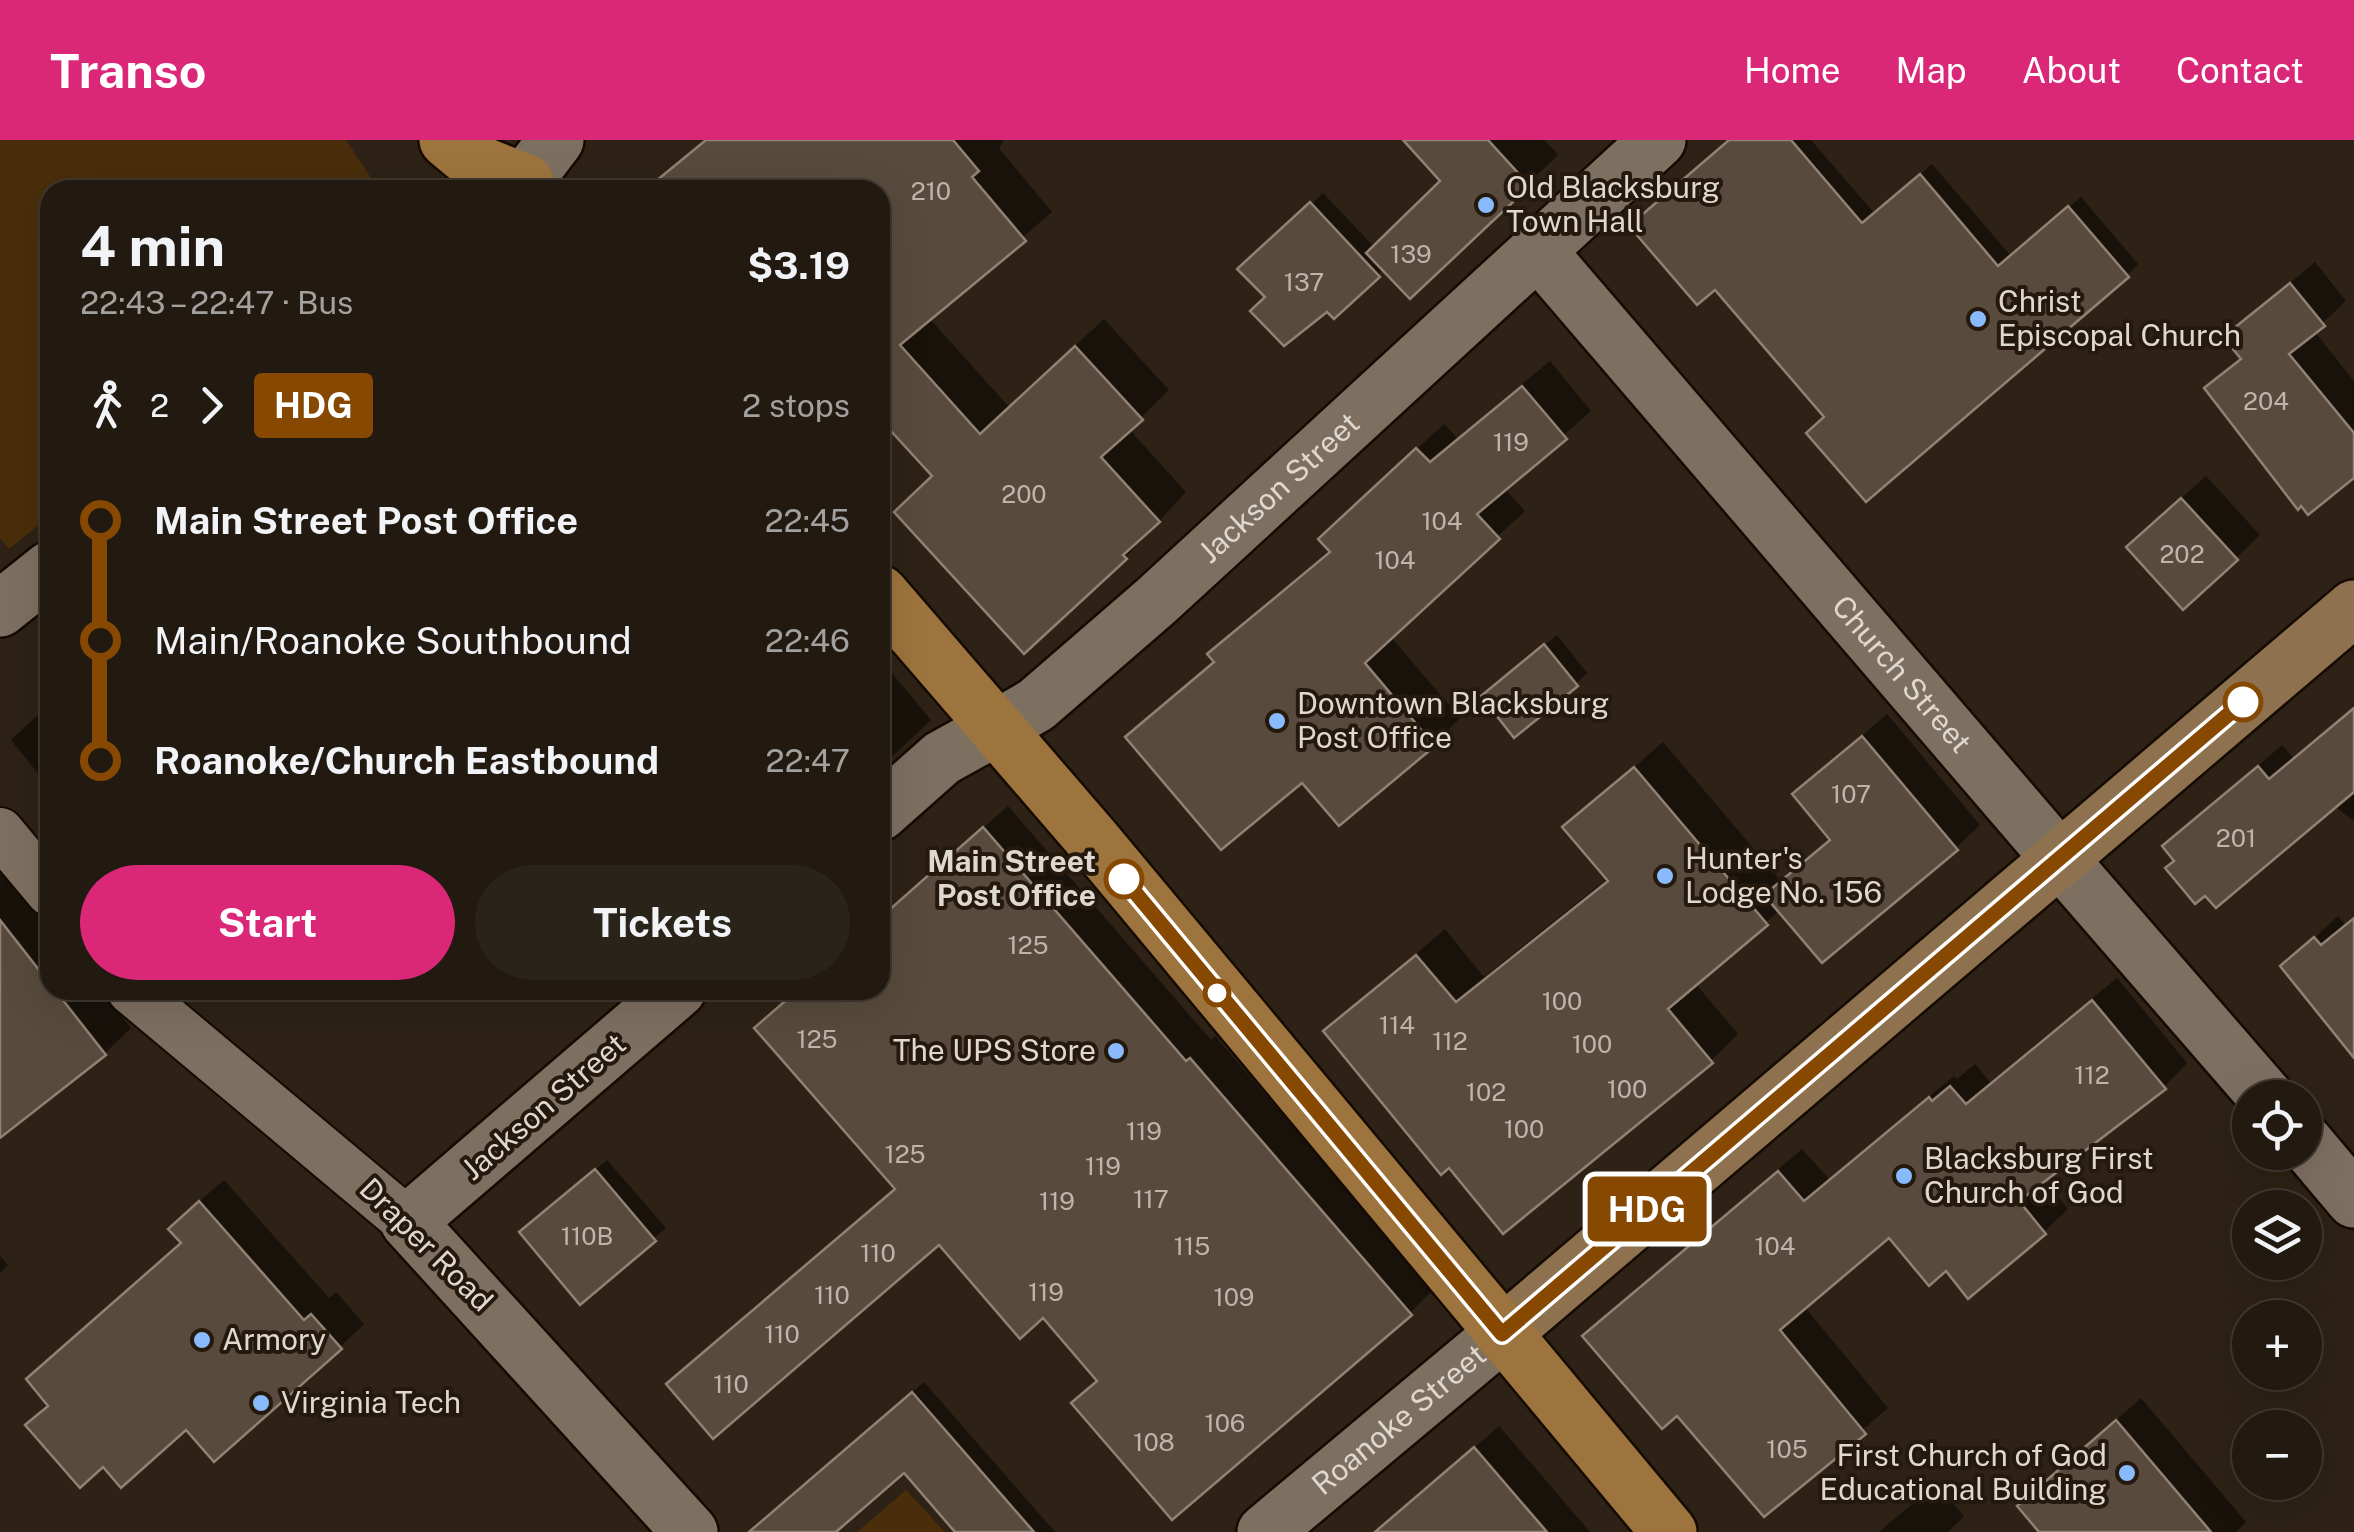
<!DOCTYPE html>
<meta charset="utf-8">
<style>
body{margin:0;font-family:"Public Sans",sans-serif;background:#2a2319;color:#f1f3f6;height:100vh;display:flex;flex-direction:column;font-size:38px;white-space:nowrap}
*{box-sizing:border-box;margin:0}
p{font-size:32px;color:#a2a19f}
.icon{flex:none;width:55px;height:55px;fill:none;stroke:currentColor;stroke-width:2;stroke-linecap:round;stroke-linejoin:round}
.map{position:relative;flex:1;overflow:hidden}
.sheet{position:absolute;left:40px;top:40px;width:850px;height:820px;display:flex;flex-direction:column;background:#221a10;border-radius:30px;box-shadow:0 10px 40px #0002,0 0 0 2px #3f3830}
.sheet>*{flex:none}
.badge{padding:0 20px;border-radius:8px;font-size:35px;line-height:65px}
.buttons{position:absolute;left:2232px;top:940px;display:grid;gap:20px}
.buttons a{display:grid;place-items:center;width:90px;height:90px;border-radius:50%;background:#221a10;box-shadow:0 10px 40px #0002,0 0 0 2px #3f3830;font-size:50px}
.map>.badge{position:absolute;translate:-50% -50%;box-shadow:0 0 0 5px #fff}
.legs{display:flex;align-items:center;gap:15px;height:110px;padding:0 40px;font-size:32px}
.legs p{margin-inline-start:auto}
.head{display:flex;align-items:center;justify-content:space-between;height:170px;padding:0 40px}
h1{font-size:55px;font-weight:700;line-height:75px}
.button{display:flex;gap:20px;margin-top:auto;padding:20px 40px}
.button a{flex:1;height:115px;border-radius:60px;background:#db2777;color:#fff;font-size:40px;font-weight:700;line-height:115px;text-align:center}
.button a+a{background:#2a2319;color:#f1f3f6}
ul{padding:0 40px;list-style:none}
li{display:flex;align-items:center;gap:35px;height:120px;font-size:38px}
li i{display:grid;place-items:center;width:15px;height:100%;margin:0 12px;background:currentColor}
li i::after{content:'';width:25px;height:25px;margin:-12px;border:8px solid;border-radius:50%;background:#221a10}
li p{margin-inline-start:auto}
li:first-child i{background:linear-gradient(#0000 50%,currentColor 0)}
li:last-child i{background:linear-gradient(currentColor 50%,#0000 0)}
header{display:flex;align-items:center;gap:60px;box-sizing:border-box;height:140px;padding:0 50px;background:#db2777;color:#fff}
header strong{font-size:48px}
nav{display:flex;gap:55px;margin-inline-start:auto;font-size:35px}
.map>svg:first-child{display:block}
.green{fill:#4a2e0b}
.shadow{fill:#0007}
.building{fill:#584b3d;stroke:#918273;stroke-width:2.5}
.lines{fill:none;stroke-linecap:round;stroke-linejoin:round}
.pedestrian-casing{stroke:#150b02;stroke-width:52}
.minor-casing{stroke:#150b02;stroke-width:60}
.tertiary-casing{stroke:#150b02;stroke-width:60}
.secondary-casing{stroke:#150b02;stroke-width:60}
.primary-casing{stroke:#150b02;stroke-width:60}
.pedestrian{stroke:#7e7061;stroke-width:48}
.minor{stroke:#7e7061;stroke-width:55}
.tertiary{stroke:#7e7061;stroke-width:55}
.secondary{stroke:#8e724f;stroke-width:55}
.primary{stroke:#9d743d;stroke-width:55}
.line-1-casing{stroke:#fff;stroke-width:22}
.line-1{stroke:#874901;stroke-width:15}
.poi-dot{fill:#88bafc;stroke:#24190c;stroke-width:4}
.stop-1-dot{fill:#fff;stroke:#874901;stroke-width:5}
.labels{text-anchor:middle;stroke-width:8;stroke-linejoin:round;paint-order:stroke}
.number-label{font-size:25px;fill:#bdb5aa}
.poi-label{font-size:30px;fill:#dfd8cf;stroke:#24190c;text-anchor:start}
.street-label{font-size:30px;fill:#dfd8cf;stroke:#24190c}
.stop-label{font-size:30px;font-weight:bold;fill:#dfd8cf;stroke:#24190c;text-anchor:end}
</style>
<header>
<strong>Transo</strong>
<nav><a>Home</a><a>Map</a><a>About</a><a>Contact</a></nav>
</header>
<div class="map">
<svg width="2354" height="1392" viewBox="0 0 2354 1392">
<rect width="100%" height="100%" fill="#2d2215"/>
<g class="green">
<path d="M0,0H346L379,50H50V376L9,409L0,398Z"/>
<path d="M906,1350L945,1392H857Z"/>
</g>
<g class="shadow">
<path d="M704,0H1004L999,8L1052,72L929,178L1009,267L1104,179L1169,250L1129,289L1186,352L1126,417L1024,510L935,335L880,275V50H646Z"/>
<path d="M1406,0H1545L1558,15L1410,156L1384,129L1334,176L1327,169L1300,193L1268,156L1252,118L1323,53L1375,108L1444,40Z"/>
<path d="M1730,0H1811L1875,74L1932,24L2011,116L2081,57L2138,124L2127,135L1827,277Z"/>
<path d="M2315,122L2346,161L2314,191L2354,241V335L2207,248L2242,216L2226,197Z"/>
<path d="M1550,221L1591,271L1504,348L1525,371L1390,496L1460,578L1434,604L1339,683L1302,639L1129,597L1215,520L1211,514L1237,488L1331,409L1348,372L1444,284L1457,298Z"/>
<path d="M2206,336L2260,395L2236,418L2153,384Z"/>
<path d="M1557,495L1587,533L1576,544L1495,545Z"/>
<path d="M880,519L931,580L880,628Z"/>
<path d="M50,564V648L11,600Z"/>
<path d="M2354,567V681L2334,666L2177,720L2166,706L2282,605L2293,618Z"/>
<path d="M1887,574L1980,685L1956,708L1780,770L1695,843L1738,894L1711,921L1449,1025L1326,892L1445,789L1484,837L1608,738L1566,687L1663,602L1781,741L1832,698L1795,654Z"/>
<path d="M1008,666L1211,900L1215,896L1433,1150L1410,1173L1075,1263L1099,1239L1044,1175L940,1102L669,1244L896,1047L798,850H880V778Z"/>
<path d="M0,720L50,784V850H101L131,888L105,913L0,995Z"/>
<path d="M2338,776L2345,784L2354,777V904L2349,908L2284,826Z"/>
<path d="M2117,838L2187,923L2164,947L2044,1039L2068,1069L2044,1092L1946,1128L1889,1095L1804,1166L1888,1268L1764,1373L1678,1273L1585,1196L1802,1009L1829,1039L1954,936L1957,939L1975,924L1990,942Z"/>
<path d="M607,1020L666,1088L581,1161L534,1081Z"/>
<path d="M224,1040L329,1158L336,1152L364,1184L340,1207L186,1287L103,1324L28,1285L183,1102L195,1065Z"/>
<path d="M0,1116L8,1125L0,1133Z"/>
<path d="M924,1242L1055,1392H959L904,1330L832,1392H774L776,1370Z"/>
<path d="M2141,1258L2246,1382L2236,1392H2043L2020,1366Z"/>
<path d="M1499,1286L1590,1392H1412L1399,1375Z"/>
<path d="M1936,1344L1964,1376L1948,1392H1879Z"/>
</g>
<g class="building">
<path d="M706,0H953L979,31L972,37L1026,101L900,205L980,294L1075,206L1143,280L1101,317L1160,382L1123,415L1127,419L1024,514L894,372L932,336L880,279V50H645Z"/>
<path d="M1403,0H1488L1530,46L1410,159L1366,113L1440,41Z"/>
<path d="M1729,0H1791L1862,83L1920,34L1998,126L2068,66L2129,137L1866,362L1806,293L1824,277L1715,150L1697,165L1629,86Z"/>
<path d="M1310,62L1380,137L1334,179L1327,172L1284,206L1250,171L1265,157L1237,129Z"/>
<path d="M2290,143L2325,186L2289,214L2354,293V338L2308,375L2301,366L2298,370L2204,248L2241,219L2223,197Z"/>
<path d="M1522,246L1567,299L1477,374L1500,399L1365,523L1435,606L1339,686L1302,643L1221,710L1125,597L1214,522L1207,514L1330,412L1318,399L1416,308L1430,322Z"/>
<path d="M2181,358L2238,420L2183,470L2126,407Z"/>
<path d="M1544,504L1578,546L1514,598L1481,556Z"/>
<path d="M2354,568V652L2216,768L2205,756L2195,764L2165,728L2174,721L2162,706L2258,626L2269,639Z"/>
<path d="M1862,596L1958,710L1822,823L1764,755L1830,700L1792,654Z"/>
<path d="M1634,627L1768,785L1668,869L1713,923L1503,1094L1449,1028L1441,1035L1323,891L1416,815L1456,862L1608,741L1562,687Z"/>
<path d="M983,687L1186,921L1190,918L1412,1175L1172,1380L1071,1263L1097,1241L1043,1178L1020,1199L939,1105L713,1299L666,1244L895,1049L754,888L798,850H880V778Z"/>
<path d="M2354,778V918L2280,826L2314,797L2321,805Z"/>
<path d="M0,780L50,844V850H55L106,915L0,998Z"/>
<path d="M2092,860L2166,949L2019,1061L2046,1094L1968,1159L1946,1131L1929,1146L1889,1098L1780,1190L1866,1294L1764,1377L1677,1276L1662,1289L1582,1196L1778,1031L1804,1061L1929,957L1932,961L1950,946L1966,964Z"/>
<path d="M595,1029L656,1101L580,1165L519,1092Z"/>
<path d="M199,1061L304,1180L311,1174L342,1209L214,1322L186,1290L121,1348L103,1327L80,1348L25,1285L48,1266L26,1239L181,1103L168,1089Z"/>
<path d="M912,1252L1034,1392H955L904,1333L836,1392H749Z"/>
<path d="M2116,1280L2211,1392H2039L2017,1366Z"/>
<path d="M1474,1307L1547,1392H1375Z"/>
</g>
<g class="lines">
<g class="pedestrian-casing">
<g id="pedestrian">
<path d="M0,692L50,752"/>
<path d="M131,850L408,1082"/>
</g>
</g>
<g class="minor-casing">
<g id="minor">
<path d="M518,50L556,0"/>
<path d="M0,469L50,429"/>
<path d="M880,673L942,618L998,587"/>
<path d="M2058,717L2267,958"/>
<path d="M678,850L408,1082L690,1392"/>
<path d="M2305,1002L2354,1060"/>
</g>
</g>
<g class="tertiary-casing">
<g id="tertiary">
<path id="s1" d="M1538,111L2058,717"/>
<path id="s2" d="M998,587L1036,565L1155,462L1658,0"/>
<path id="s3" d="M1265,1392L1502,1194"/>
</g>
</g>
<g class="secondary-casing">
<path id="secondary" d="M1502,1194L2354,468"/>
</g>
<g class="primary-casing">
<g id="primary">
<path d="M447,0L471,20L526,42"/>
<path d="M880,453L1093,700L1669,1392"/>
</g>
</g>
<use href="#pedestrian" class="pedestrian"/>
<use href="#minor" class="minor"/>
<use href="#tertiary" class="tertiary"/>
<use href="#secondary" class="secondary"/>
<use href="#primary" class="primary"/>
</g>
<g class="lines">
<g class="line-1-casing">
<path id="line-1" d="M1124,739L1502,1194L2243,562"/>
</g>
<use href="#line-1" class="line-1"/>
</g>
<g class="poi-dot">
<circle cx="1486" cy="65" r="10"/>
<circle cx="1978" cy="179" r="10"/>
<circle cx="1277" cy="581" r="10"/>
<circle cx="1665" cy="736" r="10"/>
<circle cx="1116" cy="911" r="10"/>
<circle cx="1904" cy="1036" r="10"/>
<circle cx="202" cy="1200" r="10"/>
<circle cx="261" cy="1263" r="10"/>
<circle cx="2127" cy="1333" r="10"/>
</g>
<g class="stop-1-dot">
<circle cx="2243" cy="562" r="18"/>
<circle cx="1124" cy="739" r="18"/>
<circle cx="1217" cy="853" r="12"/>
</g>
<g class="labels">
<g class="number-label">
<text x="931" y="60">210</text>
<text x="1411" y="123">139</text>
<text x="1304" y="151">137</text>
<text x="2266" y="270">204</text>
<text x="1511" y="311">119</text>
<text x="1024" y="363">200</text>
<text x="1442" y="390">104</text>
<text x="2182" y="423">202</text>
<text x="1395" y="429">104</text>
<text x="1851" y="663">107</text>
<text x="2236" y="707">201</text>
<text x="1028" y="814">125</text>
<text x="1562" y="870">100</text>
<text x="1397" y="894">114</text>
<text x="817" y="908">125</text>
<text x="1450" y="910">112</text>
<text x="1592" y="913">100</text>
<text x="2092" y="944">112</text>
<text x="1627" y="958">100</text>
<text x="1486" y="961">102</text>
<text x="1524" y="998">100</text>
<text x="1144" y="1000">119</text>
<text x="905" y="1023">125</text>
<text x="1103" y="1035">119</text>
<text x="1151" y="1068">117</text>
<text x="1057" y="1070">119</text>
<text x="587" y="1105">110B</text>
<text x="1192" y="1115">115</text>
<text x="1775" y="1115">104</text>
<text x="878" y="1122">110</text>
<text x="1046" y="1161">119</text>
<text x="832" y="1164">110</text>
<text x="1234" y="1166">109</text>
<text x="782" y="1203">110</text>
<text x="731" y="1253">110</text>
<text x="1225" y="1292">106</text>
<text x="1154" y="1311">108</text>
<text x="1787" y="1318">105</text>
</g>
<g class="poi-label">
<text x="1506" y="58">Old Blacksburg<tspan x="1506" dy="34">Town Hall</tspan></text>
<text x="1998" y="172">Christ<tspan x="1998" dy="34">Episcopal Church</tspan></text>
<text x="1297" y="574">Downtown Blacksburg<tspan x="1297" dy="34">Post Office</tspan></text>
<text x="1685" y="729">Hunter's<tspan x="1685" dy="34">Lodge No. 156</tspan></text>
<text x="1096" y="921" text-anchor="end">The UPS Store</text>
<text x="1924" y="1029">Blacksburg First<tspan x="1924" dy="34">Church of God</tspan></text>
<text x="222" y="1210">Armory</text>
<text x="281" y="1273">Virginia Tech</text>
<text x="2107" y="1326" text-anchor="end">First Church of God<tspan x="2107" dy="34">Educational Building</tspan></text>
</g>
<g class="street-label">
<text dy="10" stroke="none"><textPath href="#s2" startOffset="370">Jackson Street</textPath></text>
<text dy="10" stroke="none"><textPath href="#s1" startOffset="558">Church Street</textPath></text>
<text transform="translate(544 967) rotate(-41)" y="10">Jackson Street</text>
<text transform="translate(426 1105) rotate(45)" y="10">Draper Road</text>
<text dy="10" stroke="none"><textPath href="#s3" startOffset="175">Roanoke Street</textPath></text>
</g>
<g class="stop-label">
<text x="1096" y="732">Main Street<tspan x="1096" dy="34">Post Office</tspan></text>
</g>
</g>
</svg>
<div class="buttons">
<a><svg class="icon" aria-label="locate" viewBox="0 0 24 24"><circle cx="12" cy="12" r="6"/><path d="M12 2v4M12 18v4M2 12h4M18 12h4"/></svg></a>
<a><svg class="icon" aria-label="layers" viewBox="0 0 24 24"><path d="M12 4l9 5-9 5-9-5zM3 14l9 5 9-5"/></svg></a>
<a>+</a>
<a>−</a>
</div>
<b class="badge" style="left:1647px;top:1069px;background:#874901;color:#fff">HDG</b>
<section class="sheet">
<div class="head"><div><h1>4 min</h1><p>22:43 – 22:47 · Bus</p></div><b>$3.19</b></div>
<div class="legs"><svg class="icon" aria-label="walk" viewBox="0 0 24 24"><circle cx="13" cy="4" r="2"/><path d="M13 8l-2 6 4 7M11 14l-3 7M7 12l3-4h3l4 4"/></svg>2<svg class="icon" aria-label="forward" viewBox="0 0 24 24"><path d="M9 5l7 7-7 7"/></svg><b class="badge" style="background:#874901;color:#fff">HDG</b><p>2 stops</p></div>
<ul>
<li><i style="color:#874901"></i><b>Main Street Post Office</b><p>22:45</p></li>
<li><i style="color:#874901"></i><span>Main/Roanoke Southbound</span><p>22:46</p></li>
<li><i style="color:#874901"></i><b>Roanoke/Church Eastbound</b><p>22:47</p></li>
</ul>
<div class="button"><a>Start</a><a>Tickets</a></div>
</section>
</div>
